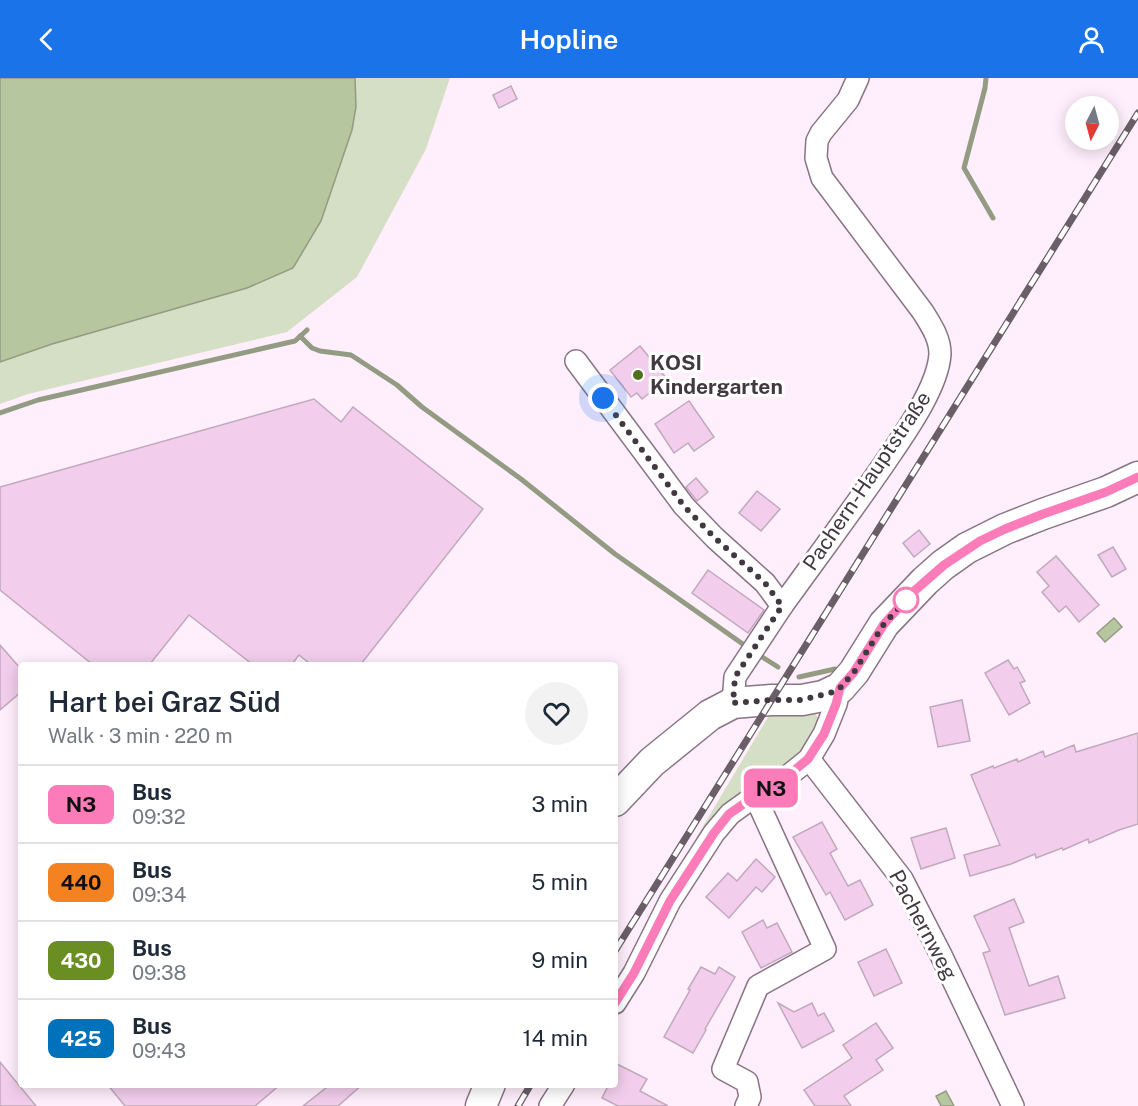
<!DOCTYPE html>
<meta charset="utf-8">
<style>
body{margin:0;font-family:"Public Sans",sans-serif;background:#f2f2f3;color:#1f2937;height:100vh;display:flex;flex-direction:column;font-size:22px;white-space:nowrap}
*{box-sizing:border-box;margin:0}
p{font-size:20px;color:#747a83}
.icon{flex:none;width:33px;height:33px;fill:none;stroke:currentColor;stroke-width:2;stroke-linecap:round;stroke-linejoin:round}
.map{position:relative;flex:1;overflow:hidden}
.details{position:absolute;left:18px;top:584px;width:600px;height:426px;display:flex;flex-direction:column;background:#fff;border-radius:6px;box-shadow:0 3px 15px #0003}
.details>*{flex:none}
.badge{padding:0 12px;border-radius:9px;font-size:21px;line-height:39px}
.needle{width:39px;rotate:186deg}
.fabs{position:absolute;left:1065px;top:18px;display:grid;gap:12px}
.fabs a{display:grid;place-items:center;width:54px;height:54px;border-radius:50%;background:#fff;box-shadow:0 3px 15px #0003;font-size:30px}
.you{position:absolute;width:30px;height:30px;margin:-15px;border:4px solid #fff;border-radius:50%;background:#1a73e8;box-shadow:0 0 0 9px #1a73e833}
.map>.badge{position:absolute;translate:-50% -50%;box-shadow:0 0 0 3px #fff}
.round{display:grid;place-items:center;flex:none;width:63px;height:63px;border-radius:32px;background:#f2f2f3}
.headline{display:flex;align-items:center;justify-content:space-between;height:102px;padding:0 30px}
h1{font-size:28px;font-weight:600;line-height:45px}
ul{padding:0;list-style:none}
li{display:flex;align-items:center;gap:18px;height:78px;padding:0 30px;border-top:2px solid #e0e1e3}
li div{flex:1}
li b{display:block;font-size:22px}
li em{font-style:normal}
li .badge{min-width:66px;font-weight:700;text-align:center}
header{display:flex;justify-content:space-between;align-items:center;height:78px;padding:0 30px;background:#1a73e8;color:#fff;font-size:27px;font-weight:600}
.map>svg:first-child{display:block}
.green{fill:#d4dfc5}
.water{fill:#b6c69f;stroke:#939b82;stroke-width:1.5}
.lines{fill:none;stroke-linecap:round;stroke-linejoin:round}
.stream{stroke:#939b82;stroke-width:5}
.building{fill:#f2ceec;stroke:#c1a8bc;stroke-width:1.5}
.street-casing{stroke:#8a7385;stroke-width:24}
.secondary-casing{stroke:#8a7385;stroke-width:33}
.street{stroke:#fff;stroke-width:21}
.secondary{stroke:#fff;stroke-width:30}
.rail-casing{stroke:#6a5e67;stroke-width:7}
.rail{stroke:#fff;stroke-width:4.5;stroke-dasharray:14;stroke-linecap:butt}
.line-casing{stroke:#fff;stroke-width:14}
.line{stroke:#fc7cba;stroke-width:9}
.walk{stroke:#423840;stroke-width:6;stroke-dasharray:0 10.8}
.poi-dot{fill:#546e20;stroke:#fff;stroke-width:2}
.stop-dot{fill:#fff;stroke:#fc7cba;stroke-width:3}
.labels{text-anchor:middle;stroke-width:6;stroke-linejoin:round;paint-order:stroke}
.poi-label{font-size:21px;font-weight:bold;fill:#423840;stroke:#fff;text-anchor:start}
.street-label{font-size:21px;fill:#423840;stroke:#fff}
</style>
<header><svg class="icon" aria-label="back" viewBox="0 0 24 24"><path d="M15 5l-7 7 7 7"/></svg>Hopline<svg class="icon" aria-label="person" viewBox="0 0 24 24"><circle cx="12" cy="8" r="4"/><path d="M4 21q1-7 8-7t8 7"/></svg></header>
<div class="map">
<svg width="1138" height="1028" viewBox="0 0 1138 1028">
<rect width="100%" height="100%" fill="#ffeffc"/>
<g class="green">
<path d="M0,0H450L426,71L357,199L287,254L28,316L0,326Z"/>
<path d="M771,634H814L819,641L802,676L700,762L696,760Z"/>
</g>
<g class="water">
<path d="M0,0H355L356,29L352,52L321,143L293,190L247,210L52,266L0,284Z"/>
<path d="M1114,540L1122,549L1105,564L1097,555Z"/>
<path d="M946,1013L954,1028H941L936,1018Z"/>
</g>
<g class="lines">
<g class="stream">
<path d="M986,0L985,10L964,90L993,140"/>
<path d="M300,258L312,270L320,273L351,277L397,307L422,329L521,401L615,476L747,569"/>
<path d="M0,335L38,322L295,263L307,252"/>
<path d="M759,577L778,589"/>
<path d="M799,599L835,591"/>
</g>
</g>
<g class="building">
<path d="M511,8L517,21L499,30L493,17Z"/>
<path d="M640,268L667,301L642,321L637,315L631,319L610,292Z"/>
<path d="M314,321L341,344L353,329L483,431L361,586H310L299,577L292,586H252L189,537L150,586H92L0,512V409Z"/>
<path d="M689,323L714,359L694,373L688,365L674,375L655,346Z"/>
<path d="M696,400L708,414L697,423L686,409Z"/>
<path d="M757,413L780,431L761,453L739,435Z"/>
<path d="M919,452L930,466L914,479L903,465Z"/>
<path d="M1113,469L1126,491L1112,499L1098,477Z"/>
<path d="M1056,478L1099,527L1079,544L1066,528L1059,534L1042,514L1049,508L1037,494Z"/>
<path d="M708,492L764,532L748,555L692,515Z"/>
<path d="M0,567L21,591V614L0,632Z"/>
<path d="M1008,582L1014,591L1017,589L1025,603L1020,605L1030,625L1009,637L985,595Z"/>
<path d="M962,622L970,663L938,669L930,629Z"/>
<path d="M1138,655V746L1119,752L1089,765L1088,761L1063,772L1062,770L1036,780L1035,776L1011,786L970,798L964,777L1000,767L971,697L993,688L994,690L1017,681L1018,684L1043,673L1045,679L1074,667L1076,674Z"/>
<path d="M822,744L837,771L830,775L848,808L860,802L873,827L845,842L830,814L826,817L793,759Z"/>
<path d="M946,750L955,780L921,791L911,760Z"/>
<path d="M756,781L775,799L762,814L756,809L729,840L706,819L728,795L737,803Z"/>
<path d="M1014,821L1024,844L1009,850L1029,908L1058,898L1065,920L1005,937L983,875L990,873L974,838Z"/>
<path d="M763,842L767,850L777,845L792,874L761,890L742,854Z"/>
<path d="M886,871L902,905L874,918L858,884Z"/>
<path d="M701,889L715,896L719,889L735,899L705,951L706,952L693,975L664,959L690,912L688,911Z"/>
<path d="M778,925L794,934L812,925L818,938L824,935L834,953L802,970Z"/>
<path d="M876,945L893,970L876,982L883,992L844,1018L851,1028H815L804,1012L852,980L843,967Z"/>
<path d="M0,984L36,1028H0Z"/>
<path d="M615,985L647,1001L640,1013L668,1028H618L602,1020L609,1006H615Z"/>
<path d="M107,1006H281L255,1028H125Z"/>
<path d="M331,1006H363L338,1028H303Z"/>
</g>
<g class="lines">
<g class="street-casing">
<g id="street">
<path d="M576,283L684,428L715,460L765,505L782,528L735,599L733,625"/>
<path d="M782,528C816,481 851,434 884,386C903,358 938,310 940,276C940,260 931,247 923,234L822,100L816,80L817,63L821,55L848,22L858,0"/>
<path d="M809,681L902,801L941,877L1013,1028"/>
<path d="M615,925L634,895L670,823L714,755L730,736L755,718L778,706L809,681L824,656L836,626L840,610"/>
<path d="M550,1028L564,1006"/>
<path d="M746,1028L750,1019L747,1004L723,991L758,908L825,871L755,718"/>
</g>
</g>
<g class="secondary-casing">
<g id="secondary">
<path d="M615,723L652,684L710,637L733,625L771,622H802L823,618L840,610L854,594L884,546L925,503L943,487L967,470L1005,451L1043,436L1106,414L1138,399"/>
<path d="M481,1028L490,1006"/>
</g>
</g>
<use href="#street" class="street"/>
<use href="#secondary" class="secondary"/>
<g class="rail-casing">
<g id="rail">
<path d="M615,873L1138,35"/>
<path d="M518,1028L531,1006"/>
</g>
</g>
<use href="#rail" class="rail"/>
</g>
<g class="lines">
<g class="line-casing">
<path id="line" d="M615,925L634,895L670,823L714,755L729,736L755,718L778,706L808,681L824,656L836,626L840,610L854,594L884,546L912,515L944,487L980,463L1005,451L1043,436L1106,414L1138,399"/>
</g>
<use href="#line" class="line"/>
<path class="walk" d="M603,320L684,428L715,460L765,505L782,528L735,599L733,625L771,622H802L833,614L840,610L854,594L884,546L906,522"/>
</g>
<circle class="poi-dot" cx="638" cy="297" r="6"/>
<circle class="stop-dot" cx="906" cy="522" r="12"/>
<g class="labels">
<g class="poi-label">
<text x="650" y="292">KOSI<tspan x="650" dy="24">Kindergarten</tspan></text>
</g>
<g class="street-label">
<text transform="translate(867 403) rotate(-56)" y="7">Pachern-Hauptstraße</text>
<text transform="translate(923 847) rotate(62)" y="7">Pachernweg</text>
</g>
</g>
</svg>
<div class="fabs">
<a><svg class="needle" viewBox="-14 -14 28 28"><path d="M0-13l5 13h-10z" fill="#e53935"/><path d="M0 13l5-13h-10z" fill="#747a83"/></svg></a>
</div>
<div class="you" style="left:603px;top:320px"></div>
<b class="badge" style="left:771px;top:710px;background:#fc7cba;color:#111">N3</b>
<section class="details">
<div class="headline"><div><h1>Hart bei Graz Süd</h1><p>Walk · 3 min · 220 m</p></div><a class="round"><svg class="icon" aria-label="heart" viewBox="0 0 24 24"><path d="M12 20l-8-8c-3-5 5-10 8-4 3-6 11-1 8 4z"/></svg></a></div>
<ul>
<li><span class="badge" style="background:#fc7cba;color:#111">N3</span><div><b>Bus</b><p>09:32</p></div><em>3 min</em></li>
<li><span class="badge" style="background:#f58220;color:#111">440</span><div><b>Bus</b><p>09:34</p></div><em>5 min</em></li>
<li><span class="badge" style="background:#6b8e23;color:#fff">430</span><div><b>Bus</b><p>09:38</p></div><em>9 min</em></li>
<li><span class="badge" style="background:#0072bc;color:#fff">425</span><div><b>Bus</b><p>09:43</p></div><em>14 min</em></li>
</ul>
</section>
</div>
